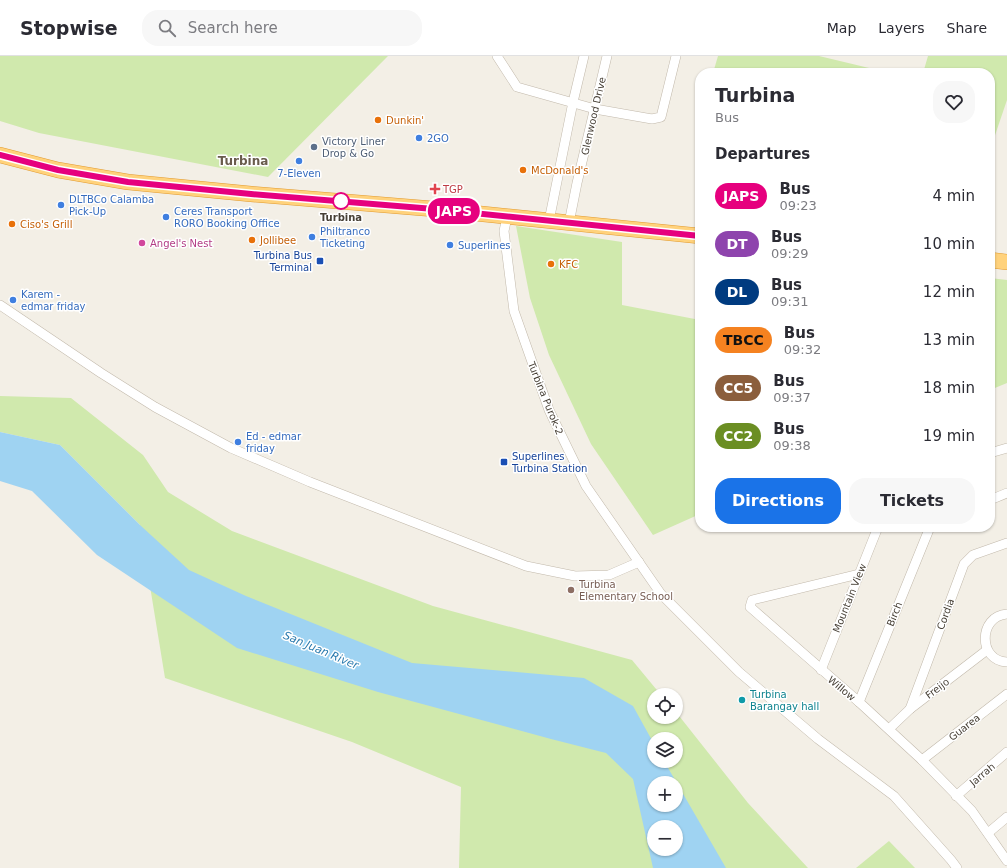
<!DOCTYPE html>
<meta charset="utf-8">
<style>
body{margin:0;font-family:"DejaVu Sans",sans-serif;background:#f7f7f7;color:#2b2b33;height:100vh;display:flex;flex-direction:column;font-size:15px;white-space:nowrap}
*{box-sizing:border-box;margin:0}
p{font-size:13px;color:#7c7c81}
.icon{flex:none;width:22px;height:22px;fill:none;stroke:currentColor;stroke-width:2;stroke-linecap:round;stroke-linejoin:round}
.map{position:relative;flex:1;overflow:hidden}
.panel{position:absolute;left:695px;top:12px;width:300px;height:464px;display:flex;flex-direction:column;background:#fff;border-radius:16px;box-shadow:0 1px 3px #0004}
.panel>*{flex:none}
.badge{padding:0 8px;border-radius:13px;font-size:14px;line-height:26px}
.controls{position:absolute;left:647px;top:632px;display:grid;gap:8px}
.controls a{display:grid;place-items:center;width:36px;height:36px;border-radius:50%;background:#fff;box-shadow:0 1px 3px #0004;font-size:20px}
.map>.badge{position:absolute;translate:-50% -50%;box-shadow:0 0 0 2px #fff}
h2{padding:0 20px;font-size:15px;line-height:36px}
.round{display:grid;place-items:center;flex:none;width:42px;height:42px;border-radius:16px;background:#f7f7f7}
.head{display:flex;align-items:center;justify-content:space-between;height:68px;padding:0 20px}
h1{font-size:19px;font-weight:700;line-height:30px}
.button{display:flex;gap:8px;margin-top:auto;padding:8px 20px}
.button a{flex:1;height:46px;border-radius:16px;background:#1a73e8;color:#fff;font-size:16px;font-weight:700;line-height:46px;text-align:center}
.button a+a{background:#f7f7f7;color:#2b2b33}
ul{padding:0;list-style:none}
li{display:flex;align-items:center;gap:12px;height:48px;padding:0 20px}
li div{flex:1}
li b{display:block;font-size:15px}
li em{font-style:normal}
li .badge{min-width:44px;font-weight:700;text-align:center}
header{display:flex;align-items:center;gap:24px;box-sizing:border-box;height:56px;padding:0 20px;background:#fff;border-bottom:1px solid #e1e1e2}
header strong{font-size:19px}
nav{display:flex;gap:22px;margin-inline-start:auto;font-size:14px}
.search{width:280px;height:36px;background:#f7f7f7;display:flex;align-items:center;gap:10px;box-sizing:border-box;padding:0 14px;border-radius:16px;color:#7c7c81;font-size:15px}
.map>svg:first-child{display:block}
.green{fill:#d0e9ad;fill-rule:evenodd}
.water{fill:#9fd3f2;fill-rule:evenodd}
.lines{fill:none;stroke-linecap:round;stroke-linejoin:round}
.minor-casing{stroke:#c2b9ab;stroke-width:10}
.trunk-casing{stroke:#e29b31;stroke-width:16}
.minor{stroke:#fff;stroke-width:9}
.trunk{stroke:#ffd27c;stroke-width:15}
.line-casing{stroke:#fff;stroke-width:9}
.line{stroke:#e6007e;stroke-width:6}
.food-dot{fill:#e8710a;stroke:#fff;stroke-width:1.5}
.shop-dot{fill:#3f7fe0;stroke:#fff;stroke-width:1.5}
.service-dot{fill:#5c6f8a;stroke:#fff;stroke-width:1.5}
.health-dot{fill:#e0444e;stroke:#fff;stroke-width:1.5}
.stop-dot{fill:#fff;stroke:#e6007e;stroke-width:2}
.hotel-dot{fill:#d1479c;stroke:#fff;stroke-width:1.5}
.transit-dot{fill:#1a4fb4;stroke:#fff;stroke-width:1.5}
.education-dot{fill:#8d6e63;stroke:#fff;stroke-width:1.5}
.culture-dot{fill:#0f9aa8;stroke:#fff;stroke-width:1.5}
.labels{text-anchor:middle;stroke-width:3;stroke-linejoin:round;paint-order:stroke}
.street-label{font-size:10px;fill:#463f35;stroke:#fff}
.food-label{font-size:10px;fill:#c56008;stroke:#fff;text-anchor:start}
.shop-label{font-size:10px;fill:#366cbe;stroke:#fff;text-anchor:start}
.service-label{font-size:10px;fill:#4e5e75;stroke:#fff;text-anchor:start}
.health-label{font-size:10px;fill:#be3a42;stroke:#fff;text-anchor:start}
.stop-label{font-size:10px;font-weight:bold;fill:#463f35;stroke:#fff}
.hotel-label{font-size:10px;fill:#b23c85;stroke:#fff;text-anchor:start}
.transit-label{font-size:10px;fill:#164399;stroke:#fff;text-anchor:end}
.education-label{font-size:10px;fill:#785e54;stroke:#fff;text-anchor:start}
.culture-label{font-size:10px;fill:#0d838f;stroke:#fff;text-anchor:start}
.water-label{font-size:11px;font-style:italic;fill:#297aae;stroke:#fff}
.quarter-label{font-size:12px;font-weight:bold;fill:#695c4c;stroke:#fff}
</style>
<header>
<strong>Stopwise</strong>
<div class="search"><svg class="icon" aria-label="search" viewBox="0 0 24 24"><circle cx="10" cy="10" r="6"/><path d="M15 15l6 6"/></svg>Search here</div>
<nav><a>Map</a><a>Layers</a><a>Share</a></nav>
</header>
<div class="map">
<svg width="1007" height="812" viewBox="0 0 1007 812">
<rect width="100%" height="100%" fill="#f3efe6"/>
<g class="green">
<path d="M0,0H388L268,121L39,77L0,65Z"/>
<path d="M718,0H819L890,17H713Z"/>
<path d="M928,0H1007V44L990,94V17H923Z"/>
<path d="M516,170L622,186V249L700,264V458L653,479L591,388L549,299L530,242Z"/>
<path d="M990,222L1007,224V327L990,334Z"/>
<path d="M0,340L71,342L143,399L168,436L232,475L433,550L632,604L661,639H654V661H676V656L748,747L808,812H459L461,731L352,686L165,622L140,469L60,389L0,376ZM654,683H676V705H654ZM654,727H676V749H654ZM654,771H676V793H654Z"/>
<path d="M889,785L915,812H856Z"/>
</g>
<path class="water" d="M0,376L60,389L140,469L189,514L246,540L412,607L584,622L633,650L654,688V705H664L726,812H653L633,723L606,697L551,683L378,636L237,592L97,499L32,435L0,425ZM654,727H676V749H654ZM654,771H676V793H654Z"/>
<g class="lines">
<g class="minor-casing">
<g id="minor">
<path d="M497,0L517,31L595,53L652,63L661,61L676,0"/>
<path d="M507,161L504,175L514,255L549,354L586,430L661,538L739,616L818,683L894,740L951,804L957,812"/>
<path d="M549,165L573,46L584,0"/>
<path d="M569,167L577,127L607,0"/>
<path d="M0,249L101,317L155,351L231,392L310,426L526,510L575,520L609,519L639,506"/>
<path d="M990,397L1007,392"/>
<path d="M990,444L1007,437"/>
<path d="M859,518L752,544L750,551L859,646L922,704L972,755L1007,805"/>
<path d="M1007,558C978,560 978,605 1007,606"/>
<path d="M821,614L878,471"/>
<path d="M859,646L930,471"/>
<path d="M910,653L964,508L973,499L1007,487"/>
<path d="M889,673L910,653L987,594"/>
<path d="M922,704L1007,638"/>
<path d="M956,740L1007,696"/>
<path d="M988,777L1007,761"/>
</g>
</g>
<g class="trunk-casing">
<g id="trunk">
<path d="M0,99L58,114L128,126L251,138L434,153L700,180"/>
<path d="M990,204L1007,206"/>
</g>
</g>
<use href="#minor" class="minor"/>
<use href="#trunk" class="trunk"/>
</g>
<g class="lines">
<g class="line-casing">
<path id="line" d="M0,99L58,114L128,126L251,138L434,153L700,180"/>
</g>
<use href="#line" class="line"/>
</g>
<g class="food-dot">
<circle cx="378" cy="64" r="4"/>
<circle cx="523" cy="114" r="4"/>
<circle cx="12" cy="168" r="4"/>
<circle cx="252" cy="184" r="4"/>
<circle cx="551" cy="208" r="4"/>
</g>
<g class="shop-dot">
<circle cx="419" cy="82" r="4"/>
<circle cx="299" cy="105" r="4"/>
<circle cx="61" cy="149" r="4"/>
<circle cx="166" cy="161" r="4"/>
<circle cx="312" cy="181" r="4"/>
<circle cx="450" cy="189" r="4"/>
<circle cx="13" cy="244" r="4"/>
<circle cx="238" cy="386" r="4"/>
</g>
<circle class="service-dot" cx="314" cy="91" r="4"/>
<path class="health-dot" d="M433 127h4v4h4v4h-4v4h-4v-4h-4v-4h4z"/>
<circle class="stop-dot" cx="341" cy="145" r="8"/>
<circle class="hotel-dot" cx="142" cy="187" r="4"/>
<g class="transit-dot">
<rect x="316" y="201" width="8" height="8" rx="2"/>
<rect x="500" y="402" width="8" height="8" rx="2"/>
</g>
<circle class="education-dot" cx="571" cy="534" r="4"/>
<circle class="culture-dot" cx="742" cy="644" r="4"/>
<g class="labels">
<g class="street-label">
<text transform="translate(593 60) rotate(-77)" y="4">Glenwood Drive</text>
<text transform="translate(546 342) rotate(68)" y="4">Turbina Purok-2</text>
<text transform="translate(849 542) rotate(-68)" y="4">Mountain View</text>
<text transform="translate(894 558) rotate(-68)" y="4">Birch</text>
<text transform="translate(945 558) rotate(-70)" y="4">Cordia</text>
<text transform="translate(842 632) rotate(40)" y="4">Willow</text>
<text transform="translate(937 632) rotate(-37)" y="4">Freijo</text>
<text transform="translate(964 671) rotate(-38)" y="4">Guarea</text>
<text transform="translate(982 718) rotate(-40)" y="4">Jarrah</text>
</g>
<g class="food-label">
<text x="386" y="68">Dunkin'</text>
<text x="531" y="118">McDonald's</text>
<text x="20" y="172">Ciso's Grill</text>
<text x="260" y="188">Jollibee</text>
<text x="559" y="212">KFC</text>
</g>
<g class="shop-label">
<text x="427" y="86">2GO</text>
<text x="299" y="121" text-anchor="middle">7-Eleven</text>
<text x="69" y="147">DLTBCo Calamba<tspan x="69" dy="12">Pick-Up</tspan></text>
<text x="174" y="159">Ceres Transport<tspan x="174" dy="12">RORO Booking Office</tspan></text>
<text x="320" y="179">Philtranco<tspan x="320" dy="12">Ticketing</tspan></text>
<text x="458" y="193">Superlines</text>
<text x="21" y="242">Karem -<tspan x="21" dy="12">edmar friday</tspan></text>
<text x="246" y="384">Ed - edmar<tspan x="246" dy="12">friday</tspan></text>
</g>
<g class="service-label">
<text x="322" y="89">Victory Liner<tspan x="322" dy="12">Drop &amp; Go</tspan></text>
</g>
<g class="health-label">
<text x="443" y="137">TGP</text>
</g>
<g class="stop-label">
<text x="341" y="165">Turbina</text>
</g>
<g class="hotel-label">
<text x="150" y="191">Angel's Nest</text>
</g>
<g class="transit-label">
<text x="312" y="203">Turbina Bus<tspan x="312" dy="12">Terminal</tspan></text>
<text x="512" y="404" text-anchor="start">Superlines<tspan x="512" dy="12">Turbina Station</tspan></text>
</g>
<g class="education-label">
<text x="579" y="532">Turbina<tspan x="579" dy="12">Elementary School</tspan></text>
</g>
<g class="culture-label">
<text x="750" y="642">Turbina<tspan x="750" dy="12">Barangay hall</tspan></text>
</g>
<g class="water-label">
<text transform="translate(321 594) rotate(23)" y="4">San Juan River</text>
</g>
<g class="quarter-label">
<text x="243" y="109">Turbina</text>
</g>
</g>
</svg>
<div class="controls">
<a><svg class="icon" aria-label="locate" viewBox="0 0 24 24"><circle cx="12" cy="12" r="6"/><path d="M12 2v4M12 18v4M2 12h4M18 12h4"/></svg></a>
<a><svg class="icon" aria-label="layers" viewBox="0 0 24 24"><path d="M12 4l9 5-9 5-9-5zM3 14l9 5 9-5"/></svg></a>
<a>+</a>
<a>−</a>
</div>
<b class="badge" style="left:454px;top:155px;background:#e6007e;color:#fff">JAPS</b>
<section class="panel">
<div class="head"><div><h1>Turbina</h1><p>Bus</p></div><a class="round"><svg class="icon" aria-label="heart" viewBox="0 0 24 24"><path d="M12 20l-8-8c-3-5 5-10 8-4 3-6 11-1 8 4z"/></svg></a></div>
<h2>Departures</h2>
<ul>
<li><span class="badge" style="background:#e6007e;color:#fff">JAPS</span><div><b>Bus</b><p>09:23</p></div><em>4 min</em></li>
<li><span class="badge" style="background:#8e44ad;color:#fff">DT</span><div><b>Bus</b><p>09:29</p></div><em>10 min</em></li>
<li><span class="badge" style="background:#003b80;color:#fff">DL</span><div><b>Bus</b><p>09:31</p></div><em>12 min</em></li>
<li><span class="badge" style="background:#f58220;color:#111">TBCC</span><div><b>Bus</b><p>09:32</p></div><em>13 min</em></li>
<li><span class="badge" style="background:#8b5e3c;color:#fff">CC5</span><div><b>Bus</b><p>09:37</p></div><em>18 min</em></li>
<li><span class="badge" style="background:#6b8e23;color:#fff">CC2</span><div><b>Bus</b><p>09:38</p></div><em>19 min</em></li>
</ul>
<div class="button"><a>Directions</a><a>Tickets</a></div>
</section>
</div>
